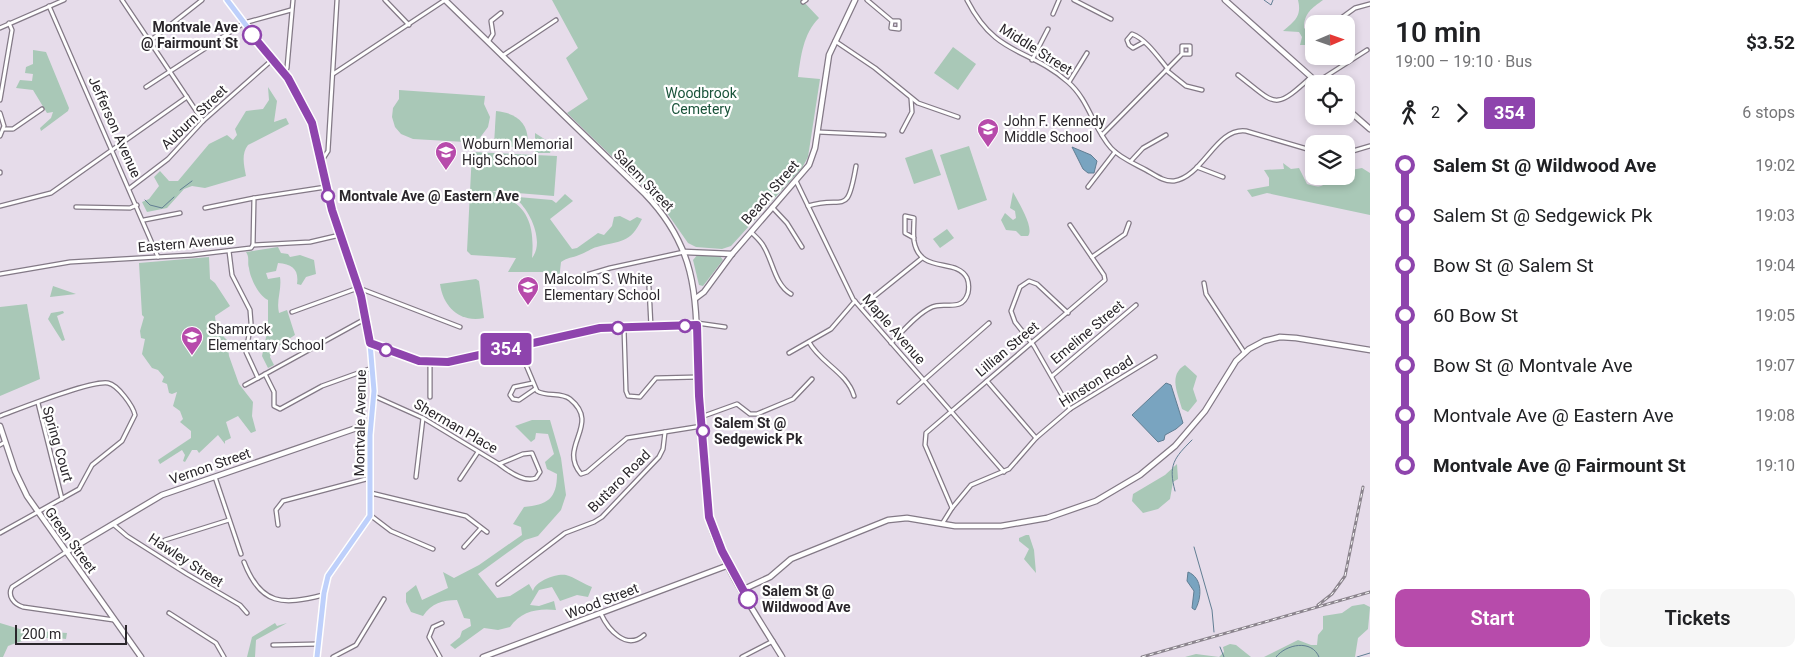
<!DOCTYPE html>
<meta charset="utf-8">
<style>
body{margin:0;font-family:Roboto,sans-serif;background:#f6f6f6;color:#202124;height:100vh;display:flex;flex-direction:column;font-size:19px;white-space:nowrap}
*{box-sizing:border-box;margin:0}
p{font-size:16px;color:#757577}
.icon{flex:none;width:28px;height:28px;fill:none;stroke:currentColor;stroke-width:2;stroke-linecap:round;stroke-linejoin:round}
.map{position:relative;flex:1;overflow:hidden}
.panel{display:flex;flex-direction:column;background:#fff;width:450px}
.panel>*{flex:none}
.badge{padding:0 10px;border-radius:4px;font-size:18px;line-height:32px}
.needle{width:32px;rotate:88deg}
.buttons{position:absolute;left:1305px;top:15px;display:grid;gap:10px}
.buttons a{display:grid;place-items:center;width:50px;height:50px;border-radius:10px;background:#fff;box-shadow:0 2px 8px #0003;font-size:25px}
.scale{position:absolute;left:15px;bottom:12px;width:112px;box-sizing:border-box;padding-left:5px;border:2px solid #2a262b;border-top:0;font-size:14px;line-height:18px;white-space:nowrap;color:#2a262b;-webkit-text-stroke:4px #fff;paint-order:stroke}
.map>.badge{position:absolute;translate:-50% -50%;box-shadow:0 0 0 2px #fff}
.legs{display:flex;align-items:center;gap:8px;height:55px;padding:0 25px;font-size:16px}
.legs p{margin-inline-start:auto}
.overview{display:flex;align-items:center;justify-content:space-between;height:85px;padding:0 25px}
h1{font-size:28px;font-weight:600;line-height:38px}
.cta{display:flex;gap:10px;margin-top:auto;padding:10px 25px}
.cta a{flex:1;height:58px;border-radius:10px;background:#b74bab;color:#fff;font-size:20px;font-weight:600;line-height:58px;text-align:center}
.cta a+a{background:#f6f6f6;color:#202124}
ul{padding:0 25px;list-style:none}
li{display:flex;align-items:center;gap:18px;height:50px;font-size:19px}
li i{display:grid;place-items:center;width:8px;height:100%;margin:0 6px;background:currentColor}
li i::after{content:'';width:12px;height:12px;margin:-6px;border:4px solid;border-radius:50%;background:#fff}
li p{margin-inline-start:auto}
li:first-child i{background:linear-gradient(#0000 50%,currentColor 0)}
li:last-child i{background:linear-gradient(currentColor 50%,#0000 0)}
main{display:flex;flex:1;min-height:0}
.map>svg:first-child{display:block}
.green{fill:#a9c8b7}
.water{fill:#79a4c0;stroke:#617e93}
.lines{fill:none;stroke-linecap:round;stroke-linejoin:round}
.stream{stroke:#617e93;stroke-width:1}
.street-casing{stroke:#837986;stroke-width:5.5}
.secondary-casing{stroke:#837986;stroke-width:7}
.primary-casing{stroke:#fff;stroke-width:8}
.street{stroke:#fff;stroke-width:3}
.secondary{stroke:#fff;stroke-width:4.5}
.primary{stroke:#bed0fb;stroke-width:5}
.rail-casing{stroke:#8b848d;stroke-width:3}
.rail{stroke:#fff;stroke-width:1;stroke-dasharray:4;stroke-linecap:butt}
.line-1-casing{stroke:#fff;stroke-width:11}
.line-1{stroke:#8e44ad;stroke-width:8}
.stop-1-dot{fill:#fff;stroke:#8e44ad;stroke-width:2.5}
.labels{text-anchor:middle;stroke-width:4.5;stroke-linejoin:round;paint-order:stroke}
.stop-label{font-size:14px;font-weight:bold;fill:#2a262b;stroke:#fff;text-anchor:start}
.street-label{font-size:14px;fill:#2a262b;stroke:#fff}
.park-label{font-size:14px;fill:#19533a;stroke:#fff}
.poi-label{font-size:14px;fill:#2a262b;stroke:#fff;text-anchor:start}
</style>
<main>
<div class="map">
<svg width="1370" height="657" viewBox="0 0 1370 657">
<rect width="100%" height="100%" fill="#e6dcea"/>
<g class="green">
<path d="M552,0H802L819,18C803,34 801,56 798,77L820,79L808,157L802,168L731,246L722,249L696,247L688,243L660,203L567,113L588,99L566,58L578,48Z"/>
<path d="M1298,0H1323C1312,8 1304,13 1304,28L1314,37V45H1300L1302,37L1299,32L1283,31C1295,21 1302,16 1298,0Z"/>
<path d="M953,47L976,64L958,90L934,73Z"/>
<path d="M33,50L46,52L69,108L68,111L41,131L40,128L51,118L53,112L47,113L33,90L16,88L20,80L32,81L33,74L25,73L26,67L33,64Z"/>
<path d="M268,87L277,101L274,122L286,118L289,124L248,145C241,154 244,165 246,176L205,188L192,186L184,189L167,208L147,212L142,202L149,199L159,186L154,177L160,171L169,181H178L209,144L227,135L233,140L237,135L235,129L246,111L263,109L269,100Z"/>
<path d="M399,90L485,96L484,104L490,117L488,127L479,139L465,142L413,139L401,134L395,127L392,117L393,108L399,99Z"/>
<path d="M496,111C518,113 531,125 527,148L496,146L494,144Z"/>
<path d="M535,133L549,142L552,148L550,153H535Z"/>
<path d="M969,146L987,200L958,210L940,155Z"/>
<path d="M932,149L941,175L914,184L905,158Z"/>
<path d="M472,152L557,156L554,196L492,191C527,203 535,223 532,258C545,242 530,210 516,199L518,197L552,200L556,203L565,194L573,201L550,219L572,249L577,248L598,233L604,235L612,226L614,217L620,216L630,221L637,217L642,219C630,244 621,240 597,247C591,248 586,253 579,255C572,258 568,257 561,262L559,280L552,279L547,272H508L516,258L471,255L467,251Z"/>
<path d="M1283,163L1291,169L1299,168L1307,184C1323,189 1322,186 1333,176H1346V171L1362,168L1370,173V215L1267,193L1252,197L1247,190L1269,186V178L1264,170L1284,169Z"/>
<path d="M1013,192C1017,200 1035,228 1028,236H1021L1016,231L1006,230L1001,220L1005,213L1013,220L1016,218L1015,211L1010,208Z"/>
<path d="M947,229L954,238L940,248L933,239Z"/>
<path d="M278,247L281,253L288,254L290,257L300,255L314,260L316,274L306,277L301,285L297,284C299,270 293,264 278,263L276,271L266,273L268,279L280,277C282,290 276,300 279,313L287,310L295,335L272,350L270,357L274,365L268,368L262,356L268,328V300C259,296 250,278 249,268C247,262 250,258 246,252Z"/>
<path d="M698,254L720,256L723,260L703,286L699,285L693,260Z"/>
<path d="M209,257L210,279L215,283L230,306L215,316C215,324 221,335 227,340L229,356L239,384L253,402L252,416L256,431L251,433L238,416L226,422L231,438L225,441V444L218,435L199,453L197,450H192L185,462L183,461L185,455L182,450L160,464L158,460L191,438V431L180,422L183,419L180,411L173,406L177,392L172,394L169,393L167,384L162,382L164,377L158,370L152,368L142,354L145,339L141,338L140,331L144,317L142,315L139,263Z"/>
<path d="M476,279L479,281L484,318C459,323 443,306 440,284Z"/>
<path d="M53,286L76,294L50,297Z"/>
<path d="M27,304L40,379L0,396V307Z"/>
<path d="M63,311L64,313L57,316L65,340L62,341L48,319L51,313Z"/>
<path d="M1185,365L1197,376L1193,389L1197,401L1188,412L1182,409C1178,393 1168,375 1185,365Z"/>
<path d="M532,420H550L561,458L566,495L561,510L538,536L525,540L478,574L497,598L510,596L529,584L533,591C535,581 557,573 566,575C574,577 584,584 592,587L588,597L577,595L560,601L552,587L539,590L530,605L539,606L554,601L556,610C538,608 521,611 510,627L498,630L484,628L455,649L450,645L460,637L462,631L471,626L470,619L464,618L457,600C442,600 432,603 423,616L411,612L406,602V593L416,585L422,600L448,588L443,572L454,578L479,565L522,535L521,527L513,524L524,507C547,505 557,499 557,474L547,469L545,462L554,454L548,434L536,433L535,439L531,442L515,426Z"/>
<path d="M1177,464L1178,479L1173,482L1170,499L1158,509L1143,513L1132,501L1133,494L1165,475Z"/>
<path d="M1026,535H1029L1034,550L1036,573L1024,559L1029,549L1019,541V538Z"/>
<path d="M1364,604L1370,607L1368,629L1358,638L1355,657H1264L1298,640L1311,645H1317L1318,635L1323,629V616L1342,613L1352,606Z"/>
<path d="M0,623L23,630L67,633L66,639C44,637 28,638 8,646L3,657H0Z"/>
<path d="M275,623L277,626L287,623L256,640L255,657H247L252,637Z"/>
<path d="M1230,644L1236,645L1251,657H1185L1196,654L1219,657L1224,652L1223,647Z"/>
</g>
<g class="water">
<path d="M1072,147L1091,155L1097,161L1094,173H1088L1083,169Z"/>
<path d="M1166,383L1171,385L1183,423L1176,429L1165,435L1164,440L1158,442L1132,415Z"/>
<path d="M1188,572C1203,578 1202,598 1195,610L1192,608L1194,591L1187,581Z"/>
</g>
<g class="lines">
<g class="stream">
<path d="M1264,0L1271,5L1273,0"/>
<path d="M180,190L192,181"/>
<path d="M145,200L150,205L162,208L174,197"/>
<path d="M1175,491C1168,465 1174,458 1192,440"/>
<path d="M1194,547L1212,610L1214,632"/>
<path d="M1220,647L1224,657"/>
<path d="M1276,657C1286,644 1312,639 1319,657"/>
<path d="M1357,657L1370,653"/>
</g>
<g class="street-casing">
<g id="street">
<path d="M122,0L203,121"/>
<path d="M385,0L409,25"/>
<path d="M867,0L892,21H899V29L891,28L892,21"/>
<path d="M967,0C996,57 1028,47 1068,82C1089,100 1093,128 1111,148C1120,158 1135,164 1146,170C1155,175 1164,182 1174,181C1203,177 1216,127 1246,131L1314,151"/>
<path d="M1074,0L1111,19"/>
<path d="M803,2L806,0"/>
<path d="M49,6L158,257"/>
<path d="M1053,14L1059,0"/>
<path d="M1333,24L1355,8L1370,4"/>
<path d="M0,28L64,0"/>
<path d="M150,41L202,0"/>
<path d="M835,41L875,68L918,103L958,117"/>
<path d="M488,42L493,34L491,21L501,13"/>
<path d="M1144,42L1133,48L1129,45L1127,40L1132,34C1146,39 1158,57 1168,69"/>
<path d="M502,56L556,20"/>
<path d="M1032,60L1048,29"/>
<path d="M1166,70L1186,86L1202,90"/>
<path d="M285,73L287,68L293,0"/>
<path d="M333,74L445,0"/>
<path d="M1238,75C1276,104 1273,112 1311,77"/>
<path d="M1069,82L1087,53"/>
<path d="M1317,82L1367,50"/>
<path d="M146,87L244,23L291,10"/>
<path d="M0,100L12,30L9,23"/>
<path d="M0,113L4,126L0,136"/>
<path d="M4,129H13L42,109"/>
<path d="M902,131L912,112L911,98"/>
<path d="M818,132L884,135"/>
<path d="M1102,135L1182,54V46H1190V54H1182"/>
<path d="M1346,153L1370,146"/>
<path d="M1131,161L1143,148L1166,135"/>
<path d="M321,162L328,151L337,0"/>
<path d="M1197,167L1223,177"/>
<path d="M0,172V173"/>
<path d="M796,181L853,299L1004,472"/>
<path d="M1088,187L1115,152"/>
<path d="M130,188L168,159L203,121L272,60"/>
<path d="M0,206L51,193L187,97"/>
<path d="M808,206C845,195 847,218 856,166"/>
<path d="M76,207L130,208L137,205"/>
<path d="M772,207L787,223L802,247"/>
<path d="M205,208L254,198"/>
<path d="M144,220L180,213"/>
<path d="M751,232C756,237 761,241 764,247C773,262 775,285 791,294"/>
<path d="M253,245L310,242L340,235"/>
<path d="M229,251L232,275L250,310L251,323L246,352L258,378L245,385"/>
<path d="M1092,257L1125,234L1129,223"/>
<path d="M0,274L70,262L192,255L251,248L253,245L254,198L326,187"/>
<path d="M566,281L610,268L684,252"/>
<path d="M1204,283L1206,294L1244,352"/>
<path d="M649,287L651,327"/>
<path d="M360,290H364L460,327"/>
<path d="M861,307L922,258"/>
<path d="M292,312L358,288"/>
<path d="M1068,313L1037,284L1029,281L1020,287L1011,311L1015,322L1034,346L1070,409"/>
<path d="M697,323L725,327"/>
<path d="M624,328L626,391L628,396L640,397L656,378L698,377"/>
<path d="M809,342C820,363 847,372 854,396"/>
<path d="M370,343L419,361L448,362L600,329L697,325"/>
<path d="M891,343C903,331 917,314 932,307C944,301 962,313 968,293C969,288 969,283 967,278C956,257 920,275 914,241C913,233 914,225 914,218L905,216V233L914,238"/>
<path d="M518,346L537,391C547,397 561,392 570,399C602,425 557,446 581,474L587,472L627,438L702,426"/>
<path d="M789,353L831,329L855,301"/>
<path d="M265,374L274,392V406L280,409L322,386L372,368"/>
<path d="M1052,376L1136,305"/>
<path d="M258,378L365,319"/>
<path d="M987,381L1036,438"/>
<path d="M533,383L514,387L510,395L513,399L519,400L535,389"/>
<path d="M374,396L423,418L499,464L523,454L532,453L540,472L536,478C524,483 508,471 499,464"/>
<path d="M430,397V362"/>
<path d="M899,402L989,323"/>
<path d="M38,403L62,499"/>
<path d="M0,416C19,409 91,380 108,383C118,385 133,406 135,415L122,441L92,465L79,489L0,533"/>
<path d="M701,417L737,404L750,414H757L793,399L812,379"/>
<path d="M0,445L5,442"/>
<path d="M215,477L241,554"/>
<path d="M416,477L423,418"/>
<path d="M460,479L478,452"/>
<path d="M371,493L466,516L487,532"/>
<path d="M952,508L925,445L926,433L1105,280L1104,275L1070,225"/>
<path d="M370,515L391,531L433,549"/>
<path d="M113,524L127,536L187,574L240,605L247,613"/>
<path d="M942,524L952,508L971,485L1009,469L1036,438L1070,409L1155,357"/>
<path d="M278,525L276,510L283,501L370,478"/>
<path d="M165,540L229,520"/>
<path d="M464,547L481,528"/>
<path d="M66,552L12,587C7,596 14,604 23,607L114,620"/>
<path d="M244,562C261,606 283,605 323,595"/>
<path d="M498,584L565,533L594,522L602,517L659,457L663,449L665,432"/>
<path d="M169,613L216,643L224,657"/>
<path d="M601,614C608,629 626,651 644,635"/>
<path d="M273,645L318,644"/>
<path d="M333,657L356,645L384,599"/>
<path d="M440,657L429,637L433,627L442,623"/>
<path d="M742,657L773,641"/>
</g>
</g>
<g class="secondary-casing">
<g id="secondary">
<path d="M445,0L645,194C704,255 695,310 698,388C699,413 704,438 706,463C707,482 705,502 709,520C719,560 760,621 782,657"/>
<path d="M1225,0L1319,84"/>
<path d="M1346,108L1370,129"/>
<path d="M685,252L732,254"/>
<path d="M696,298L704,292L732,254L809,165L815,148L829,55L855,0"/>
<path d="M0,426L15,471L27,496L141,657"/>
<path d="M66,552L162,495L371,423"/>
<path d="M742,590L770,577L791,559L888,520L907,518L955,526H1001L1047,518L1096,501L1140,475L1175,446L1205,411L1236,361L1249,349L1264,341L1280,337L1296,338L1370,350"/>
<path d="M483,657L729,565"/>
</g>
</g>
<g class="primary-casing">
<path id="primary" d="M227,0L267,53L289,78L310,118L331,210L361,296L370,343L374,391L370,435V516L328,576L324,593L317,657"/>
</g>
<use href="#street" class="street"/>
<use href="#secondary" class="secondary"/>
<use href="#primary" class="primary"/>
<g class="rail-casing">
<g id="rail">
<path d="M1318,605L1332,594L1345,576L1363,487"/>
<path d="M1142,657L1370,592"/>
</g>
</g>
<use href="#rail" class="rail"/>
</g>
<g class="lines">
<g class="line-1-casing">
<path id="line-1" d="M252,35L288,78L312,123L332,210L361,296L370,343L419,361L448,362L600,328L697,325L699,396L709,517L722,551L748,599"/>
</g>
<use href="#line-1" class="line-1"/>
</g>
<defs>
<g id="school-pin" transform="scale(1.125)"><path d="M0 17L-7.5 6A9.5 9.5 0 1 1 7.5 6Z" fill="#b74bab" stroke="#fff"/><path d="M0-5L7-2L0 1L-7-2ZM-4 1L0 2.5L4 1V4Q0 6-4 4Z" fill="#fff"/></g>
</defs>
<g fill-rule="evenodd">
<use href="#school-pin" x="988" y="129"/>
<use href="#school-pin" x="446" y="152"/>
<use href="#school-pin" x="528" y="287"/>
<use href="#school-pin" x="192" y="337"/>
</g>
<g class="stop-1-dot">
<circle cx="252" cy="35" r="9"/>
<circle cx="328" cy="196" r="6"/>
<circle cx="685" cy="326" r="6"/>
<circle cx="618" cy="328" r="6"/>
<circle cx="386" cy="350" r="6"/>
<circle cx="703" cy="431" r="6"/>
<circle cx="748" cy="599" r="9"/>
</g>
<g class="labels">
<g class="stop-label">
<text x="238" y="32" text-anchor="end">Montvale Ave<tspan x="238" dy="16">@ Fairmount St</tspan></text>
<text x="339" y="201">Montvale Ave @ Eastern Ave</text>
<text x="714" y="428">Salem St @<tspan x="714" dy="16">Sedgewick Pk</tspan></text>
<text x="762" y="596">Salem St @<tspan x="762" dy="16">Wildwood Ave</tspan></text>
</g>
<g class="street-label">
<text transform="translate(1036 49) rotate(32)" y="5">Middle Street</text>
<text transform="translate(194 117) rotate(-44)" y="5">Auburn Street</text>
<text transform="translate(115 127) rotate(66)" y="5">Jefferson Avenue</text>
<text transform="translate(644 180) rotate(46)" y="5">Salem Street</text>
<text transform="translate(770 192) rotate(-49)" y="5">Beach Street</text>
<text transform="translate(186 243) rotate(-5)" y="5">Eastern Avenue</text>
<text transform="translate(894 329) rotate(49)" y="5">Maple Avenue</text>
<text transform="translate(1087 332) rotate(-40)" y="5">Emeline Street</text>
<text transform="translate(1007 349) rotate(-40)" y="5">Lillian Street</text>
<text transform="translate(1096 381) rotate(-32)" y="5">Hinston Road</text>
<text transform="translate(360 423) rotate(-89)" y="5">Montvale Avenue</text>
<text transform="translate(456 426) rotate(30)" y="5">Sherman Place</text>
<text transform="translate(58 444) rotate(74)" y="5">Spring Court</text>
<text transform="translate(210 466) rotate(-19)" y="5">Vernon Street</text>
<text transform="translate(619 481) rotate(-45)" y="5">Buttaro Road</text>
<text transform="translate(71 540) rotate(54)" y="5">Green Street</text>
<text transform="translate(186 560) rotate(33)" y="5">Hawley Street</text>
<text transform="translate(602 601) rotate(-21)" y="5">Wood Street</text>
</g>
<g class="park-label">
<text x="701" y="98">Woodbrook<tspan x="701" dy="16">Cemetery</tspan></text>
</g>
<g class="poi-label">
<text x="1004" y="126">John F. Kennedy<tspan x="1004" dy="16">Middle School</tspan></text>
<text x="462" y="149">Woburn Memorial<tspan x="462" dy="16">High School</tspan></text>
<text x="544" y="284">Malcolm S. White<tspan x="544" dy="16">Elementary School</tspan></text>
<text x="208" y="334">Shamrock<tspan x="208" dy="16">Elementary School</tspan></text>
</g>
</g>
</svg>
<div class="buttons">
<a><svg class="needle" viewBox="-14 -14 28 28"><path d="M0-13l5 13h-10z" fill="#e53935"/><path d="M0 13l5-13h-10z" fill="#757577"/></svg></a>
<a><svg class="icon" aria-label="locate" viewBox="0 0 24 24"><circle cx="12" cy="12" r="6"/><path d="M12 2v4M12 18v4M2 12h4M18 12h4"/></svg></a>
<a><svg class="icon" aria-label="layers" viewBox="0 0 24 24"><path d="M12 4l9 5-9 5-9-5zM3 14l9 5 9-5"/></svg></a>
</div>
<div class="scale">200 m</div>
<b class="badge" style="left:506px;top:349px;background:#8e44ad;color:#fff">354</b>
</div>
<section class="panel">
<div class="overview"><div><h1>10 min</h1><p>19:00 – 19:10 · Bus</p></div><b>$3.52</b></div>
<div class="legs"><svg class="icon" aria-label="walk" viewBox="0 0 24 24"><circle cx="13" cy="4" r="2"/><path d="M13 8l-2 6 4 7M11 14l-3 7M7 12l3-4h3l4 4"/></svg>2<svg class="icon" aria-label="forward" viewBox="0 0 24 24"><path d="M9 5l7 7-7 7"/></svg><b class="badge" style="background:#8e44ad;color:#fff">354</b><p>6 stops</p></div>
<ul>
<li><i style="color:#8e44ad"></i><b>Salem St @ Wildwood Ave</b><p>19:02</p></li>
<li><i style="color:#8e44ad"></i><span>Salem St @ Sedgewick Pk</span><p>19:03</p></li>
<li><i style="color:#8e44ad"></i><span>Bow St @ Salem St</span><p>19:04</p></li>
<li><i style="color:#8e44ad"></i><span>60 Bow St</span><p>19:05</p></li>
<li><i style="color:#8e44ad"></i><span>Bow St @ Montvale Ave</span><p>19:07</p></li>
<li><i style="color:#8e44ad"></i><span>Montvale Ave @ Eastern Ave</span><p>19:08</p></li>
<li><i style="color:#8e44ad"></i><b>Montvale Ave @ Fairmount St</b><p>19:10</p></li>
</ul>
<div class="cta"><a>Start</a><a>Tickets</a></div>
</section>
</main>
